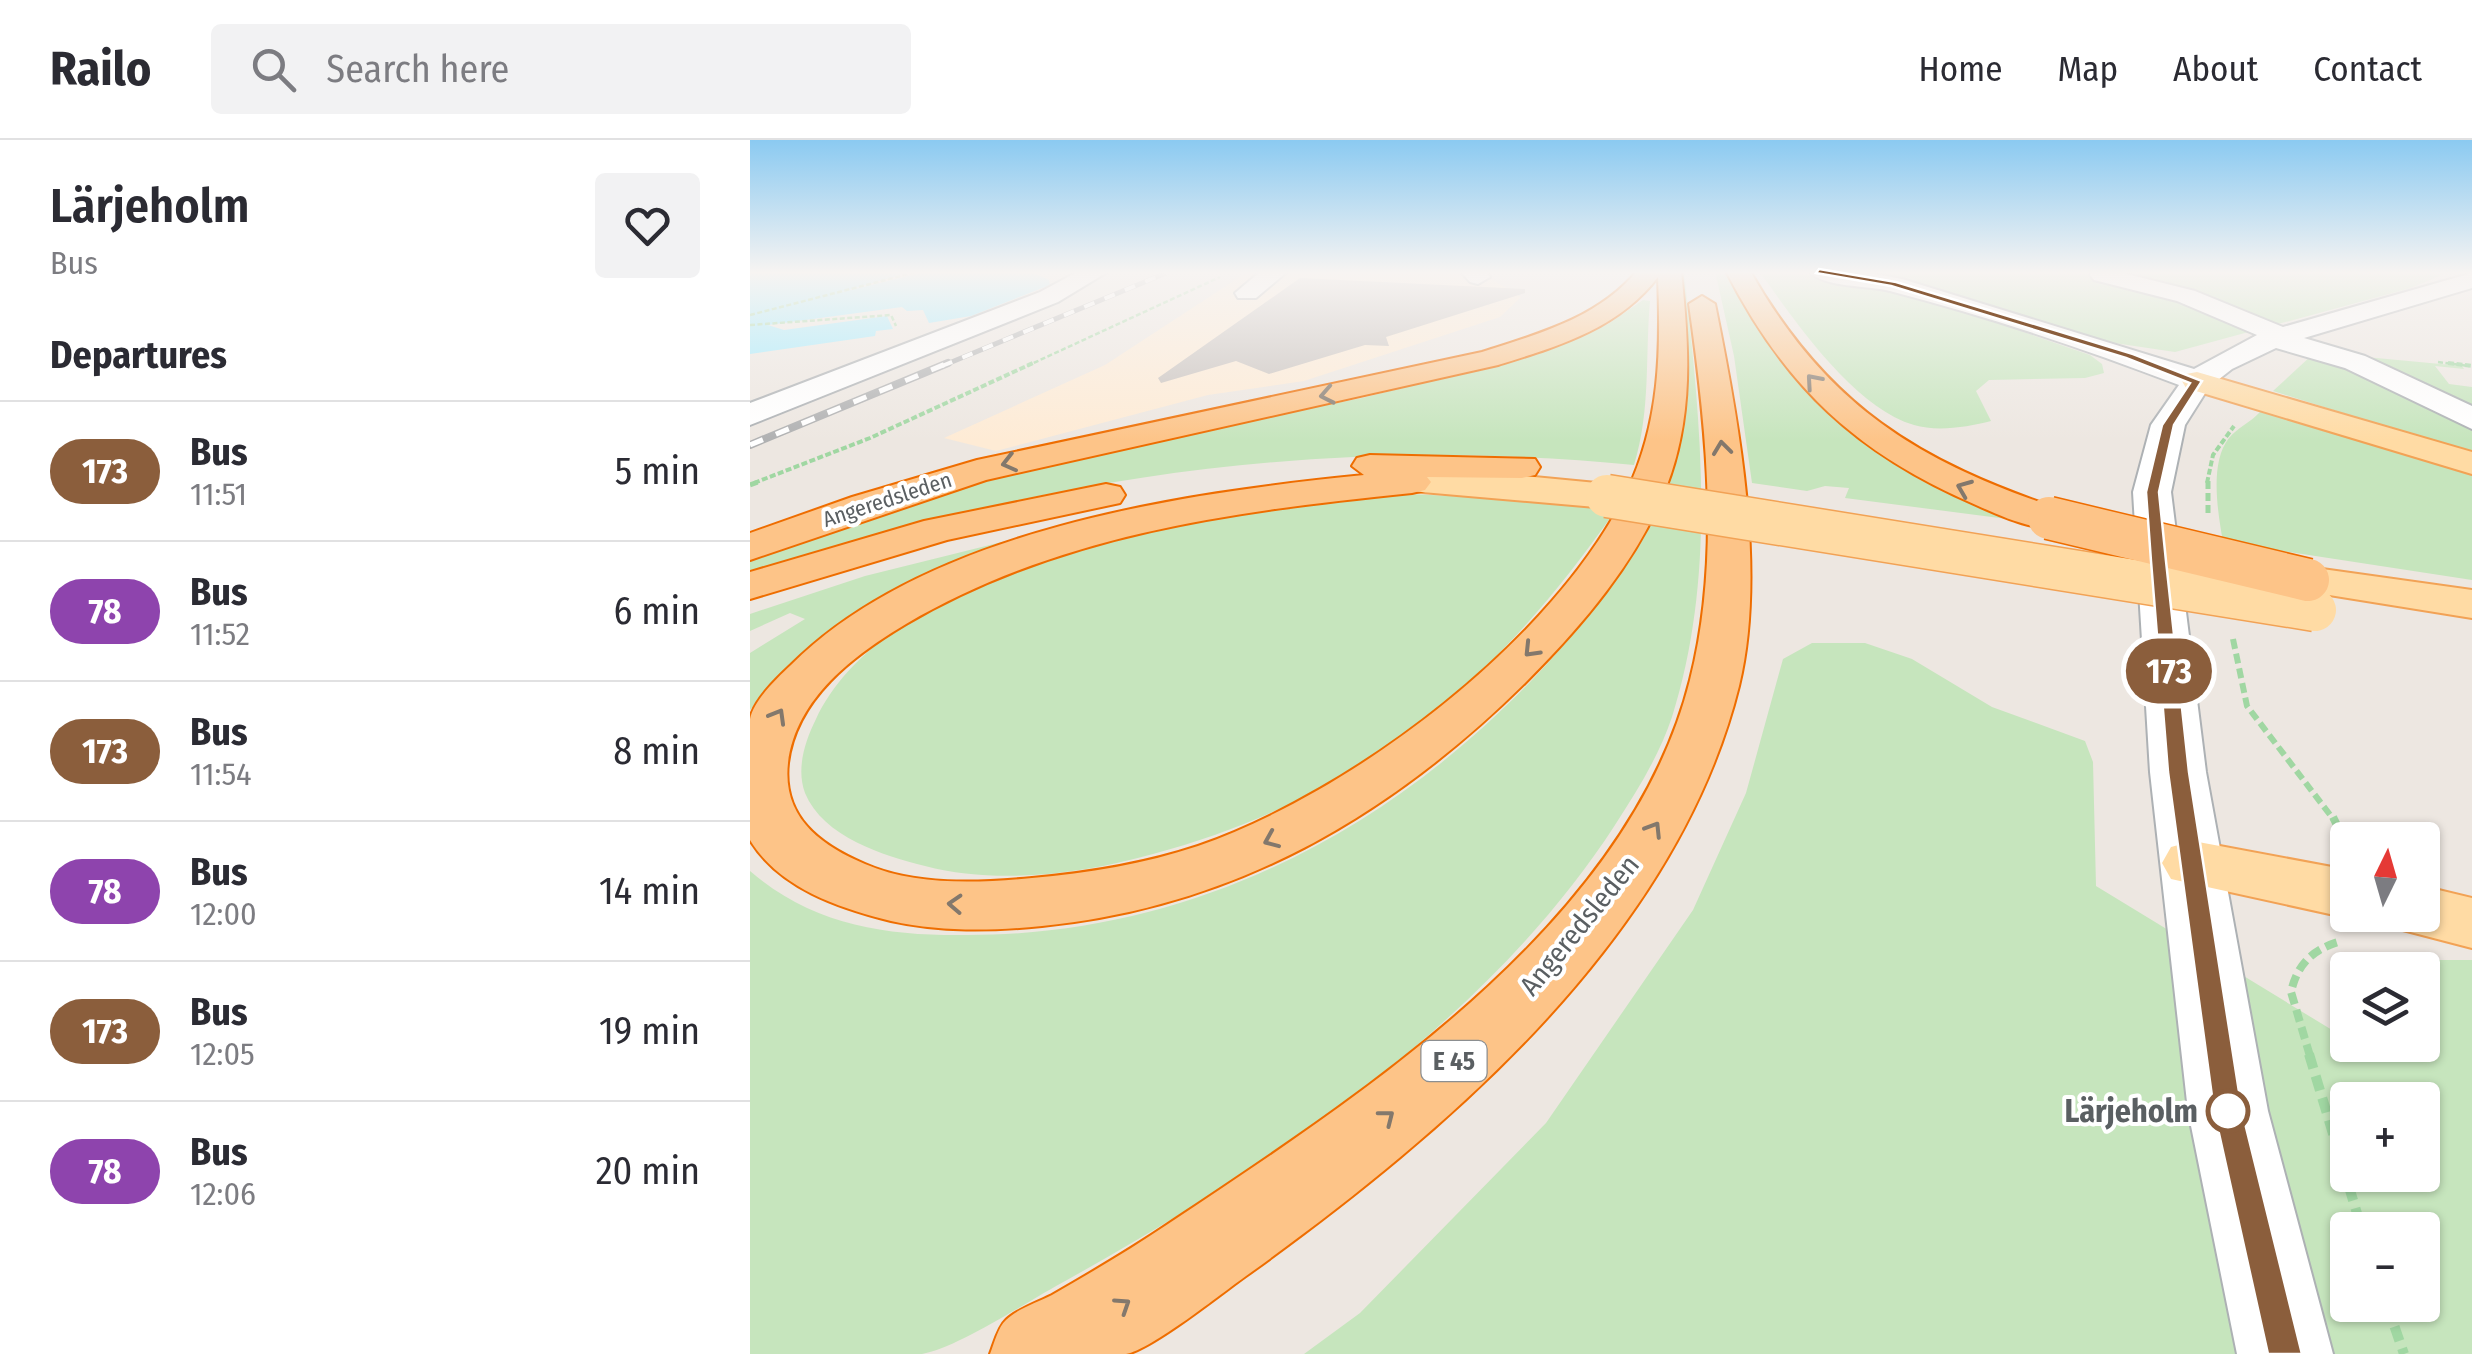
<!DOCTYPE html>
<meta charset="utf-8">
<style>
body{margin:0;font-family:"Fira Sans Condensed",sans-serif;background:#f2f2f3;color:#2b2b33;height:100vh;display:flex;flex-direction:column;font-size:38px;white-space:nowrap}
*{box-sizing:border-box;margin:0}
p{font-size:32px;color:#7c7c81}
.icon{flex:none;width:55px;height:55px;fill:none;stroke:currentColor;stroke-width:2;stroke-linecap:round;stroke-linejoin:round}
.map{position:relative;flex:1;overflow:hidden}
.side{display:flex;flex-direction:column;background:#fff;width:750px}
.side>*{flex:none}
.badge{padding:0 20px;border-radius:32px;font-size:35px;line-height:65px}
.needle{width:65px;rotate:5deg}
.tools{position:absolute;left:1580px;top:682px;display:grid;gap:20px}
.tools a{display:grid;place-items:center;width:110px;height:110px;border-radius:10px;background:#fff;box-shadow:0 2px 8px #0004;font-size:50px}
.map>.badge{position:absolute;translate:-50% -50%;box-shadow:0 0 0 5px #fff}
h2{padding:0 50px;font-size:38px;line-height:90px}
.round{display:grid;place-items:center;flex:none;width:105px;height:105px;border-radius:10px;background:#f2f2f3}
.head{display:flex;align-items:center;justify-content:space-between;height:170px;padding:0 50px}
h1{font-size:48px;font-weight:600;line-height:75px}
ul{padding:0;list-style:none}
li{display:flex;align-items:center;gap:30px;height:140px;padding:0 50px;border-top:2px solid #e1e1e2}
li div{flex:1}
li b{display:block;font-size:38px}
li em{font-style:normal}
li .badge{min-width:110px;font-weight:700;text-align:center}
header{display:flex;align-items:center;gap:60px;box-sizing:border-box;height:140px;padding:0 50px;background:#fff;border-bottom:2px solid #e1e1e2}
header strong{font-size:48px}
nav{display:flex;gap:55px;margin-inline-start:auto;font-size:35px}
.search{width:700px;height:90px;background:#f2f2f3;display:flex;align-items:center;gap:25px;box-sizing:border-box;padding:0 35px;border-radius:10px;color:#7c7c81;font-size:38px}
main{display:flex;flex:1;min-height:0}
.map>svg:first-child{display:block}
.commercial{fill:#feebd5}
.green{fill:#c6e5bd;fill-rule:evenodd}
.water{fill:#9febff}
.building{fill:#c8c2be}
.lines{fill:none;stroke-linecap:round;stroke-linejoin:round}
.minor-casing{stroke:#adb1b4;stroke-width:4}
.major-casing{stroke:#f2a255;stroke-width:4}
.highway-casing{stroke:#ee6d00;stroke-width:4}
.path-far5{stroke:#a0d7a2;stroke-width:2.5;stroke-dasharray:5 2.5;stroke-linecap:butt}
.path-far4{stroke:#a0d7a2;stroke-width:4;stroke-dasharray:6 2.5;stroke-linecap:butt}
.path-far3{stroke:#a0d7a2;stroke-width:5;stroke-dasharray:8 4;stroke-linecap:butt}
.path-far2{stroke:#a0d7a2;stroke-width:6;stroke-dasharray:10 5;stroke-linecap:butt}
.path-far1{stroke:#a0d7a2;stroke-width:8;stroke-dasharray:12 6;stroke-linecap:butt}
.path{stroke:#a0d7a2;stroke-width:10;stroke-dasharray:15 8;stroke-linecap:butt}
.minor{fill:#fff;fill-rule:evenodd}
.major{fill:#ffdba4;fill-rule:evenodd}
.highway{fill:#fdc488;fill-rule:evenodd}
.rail-far1-casing{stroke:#b0b1b2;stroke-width:5}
.rail-casing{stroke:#b0b1b2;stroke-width:8}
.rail-far1{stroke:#fff;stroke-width:4;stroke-dasharray:11;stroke-linecap:butt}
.rail{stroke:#fff;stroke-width:5;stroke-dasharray:14;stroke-linecap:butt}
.major-bridge-casing{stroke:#f2a255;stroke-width:45;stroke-linecap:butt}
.highway-bridge-casing{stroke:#ee6d00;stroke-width:45;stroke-linecap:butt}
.major-bridge{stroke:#ffdba4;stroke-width:42}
.highway-bridge{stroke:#fdc488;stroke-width:42}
.oneway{stroke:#83786c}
.line{fill:#8b5e3c;stroke:#fff;stroke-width:2.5}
.stop-dot{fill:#fff;stroke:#8b5e3c;stroke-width:5}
.labels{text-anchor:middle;stroke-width:8;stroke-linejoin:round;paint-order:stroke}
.far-street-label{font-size:22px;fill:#5a5f62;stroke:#fff}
.shield{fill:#fff;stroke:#8c8f91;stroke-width:2.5}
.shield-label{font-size:25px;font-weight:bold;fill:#5a5f62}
.street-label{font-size:28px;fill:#5a5f62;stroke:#fff}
.near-stop-label{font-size:32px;font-weight:bold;fill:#5a5f62;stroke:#fff;text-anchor:end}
</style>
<header>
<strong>Railo</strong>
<div class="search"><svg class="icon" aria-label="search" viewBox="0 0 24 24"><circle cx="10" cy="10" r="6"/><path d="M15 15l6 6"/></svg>Search here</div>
<nav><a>Home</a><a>Map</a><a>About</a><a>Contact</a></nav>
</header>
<main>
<section class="side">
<div class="head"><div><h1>Lärjeholm</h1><p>Bus</p></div><a class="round"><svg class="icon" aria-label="heart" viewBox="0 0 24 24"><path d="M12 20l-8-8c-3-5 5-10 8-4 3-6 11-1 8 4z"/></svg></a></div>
<h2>Departures</h2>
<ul>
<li><span class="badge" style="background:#8b5e3c;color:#fff">173</span><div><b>Bus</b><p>11:51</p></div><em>5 min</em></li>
<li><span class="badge" style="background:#8e44ad;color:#fff">78</span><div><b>Bus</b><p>11:52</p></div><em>6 min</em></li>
<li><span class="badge" style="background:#8b5e3c;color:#fff">173</span><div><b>Bus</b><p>11:54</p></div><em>8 min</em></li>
<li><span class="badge" style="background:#8e44ad;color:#fff">78</span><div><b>Bus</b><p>12:00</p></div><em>14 min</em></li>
<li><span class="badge" style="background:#8b5e3c;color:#fff">173</span><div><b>Bus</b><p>12:05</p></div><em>19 min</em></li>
<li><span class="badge" style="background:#8e44ad;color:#fff">78</span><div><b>Bus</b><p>12:06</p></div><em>20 min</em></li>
</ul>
</section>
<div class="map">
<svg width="1722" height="1214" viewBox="0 0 1722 1214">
<rect width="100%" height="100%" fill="#ede7e1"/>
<path class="commercial" d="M499,131H728L771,157L750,177L554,241L458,255L246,311L194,298L355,225Z"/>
<g class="green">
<path d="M928,131H934C950,280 968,431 922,577C909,616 887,651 865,685C737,883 519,1027 317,1140C283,1158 206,1209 172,1214C156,1214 138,1214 123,1214C82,1214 41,1214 0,1214V731C64,786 137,796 218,795C445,795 645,689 796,525C836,481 876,433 902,379C910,360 908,332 910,311C916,251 922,191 928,131Z"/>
<path d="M965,131H978C1003,169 1026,211 1054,246C1108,315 1187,349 1265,380L1095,358L1099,348L1075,346L1057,351L1002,343L984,216Z"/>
<path d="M1111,131H1701L1661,148L1425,212L1344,200L1258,171Z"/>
<path d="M1016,132C1128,136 1234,179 1340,215L1352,224L1354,233L1335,238L1239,240L1226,251L1241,281C1218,287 1187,292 1164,285C1104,267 1047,184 1012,135Z"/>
<path d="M893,160L900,161C895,217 901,270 884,325C573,295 296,336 0,434V419L245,337L445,291L612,258L772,218L858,184Z"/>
<path d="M1562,215L1722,286V314L1523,251Z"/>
<path d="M1605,216L1712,226L1714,229L1685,226L1699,244L1722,247V268Z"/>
<path d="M1510,272L1541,277L1722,333V440L1473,402C1468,373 1459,323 1479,298C1487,288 1501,282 1510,272Z"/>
<path d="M659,354L785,360L865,371C743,546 612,657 403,714C332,734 248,745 175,726C134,716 73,697 55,653C46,629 55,601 66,579C144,413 494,361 659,354Z"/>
<path d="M328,383C209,429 80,464 0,570V513L55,479L40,473L0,491V474L115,436Z"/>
<path d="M1062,503H1115L1162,519L1242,567L1335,601L1343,622L1346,746L1587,893L1597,877L1598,905H1672V830H1658L1674,820H1722V1214H554L610,1173L796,983L943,770L996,653L1033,519ZM1598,960H1672V1035H1598ZM1598,1090H1672V1165H1598Z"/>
</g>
<path class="water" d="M0,131H164L85,154L178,131H280L299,140L300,145L221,176L179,183L173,170L157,171L152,167L18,185L34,190L137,176L143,189L126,191L125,196L0,214Z"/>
<path class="building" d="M550,138L775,149V153L636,197L639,206L615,205L519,234L486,221L411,243L408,238Z"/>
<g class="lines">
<g class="minor-casing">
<g id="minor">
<path d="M329,131H359L308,162L0,285V263L290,152Z"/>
<path d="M511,131H538L506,158H488L485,153Z"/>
<path d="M710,131H736L740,137L728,144L720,142Z"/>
<path d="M1058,131H1111L1152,139L1444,229L1507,195L1427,161L1344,140L1340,135L1343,131H1365L1445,151L1533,187L1722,133V148L1554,198L1615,216L1722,266V289L1595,228L1526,208L1482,229L1459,247L1435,285L1421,352L1456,632L1518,971L1583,1214H1487L1438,971L1400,632L1383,352L1401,285L1429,245C1335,209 1237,176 1140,151C1117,145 1074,148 1058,131Z"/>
</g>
</g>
<g class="major-casing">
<g id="major">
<path d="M1447,232L1722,312V334L1436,248L1432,241L1436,234Z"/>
<path d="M662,331L752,334L857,344L871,348L876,356L871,364L857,368L649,350L643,342L649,334Z"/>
<path d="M1558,427L1722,450V478L1542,449L1536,440L1542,431Z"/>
<path d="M1443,701L1598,730V775H1608L1598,778L1421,739L1412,723L1421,707Z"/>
<path d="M1672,746L1722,758V808L1649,789L1641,775H1672Z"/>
</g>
</g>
<g class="highway-casing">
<g id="highway">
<path d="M887,131H931C939,206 944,276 916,348C887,422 831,487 775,543C639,677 484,767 292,786C241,791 191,792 141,781C89,768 29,748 0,700C0,669 0,606 0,579C4,560 27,538 41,525C176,390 432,353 614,335L602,326L607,318L620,315L785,319L790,327L785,335L772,338L677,337L681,342L675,350L662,353C486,371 311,393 156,484C104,515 46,558 38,623C32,677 70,705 115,724C165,746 229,743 282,738C338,733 394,724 448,706C603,652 804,501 877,351C910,282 911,211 908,137C868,189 809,206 748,225L236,340L0,420V393L102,357L227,320L732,212C788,194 848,178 887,131Z"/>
<path d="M976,131H1000C1077,266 1168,322 1313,370L1319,378L1313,386C1286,393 1251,376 1226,365C1107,314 1035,247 976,131Z"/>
<path d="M952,156L965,164C988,277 1017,432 989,546C927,796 698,991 496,1136C472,1153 401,1210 376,1214C339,1214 280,1214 240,1214C244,1204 248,1187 256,1180C267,1169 288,1162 302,1155C342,1132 381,1109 418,1084C615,953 879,783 940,540C971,418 956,286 939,164Z"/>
<path d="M356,344L370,347L375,355L370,363L197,400L0,459V432L174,381Z"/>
</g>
</g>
<g class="path-far5">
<path d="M0,175L170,131"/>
<path d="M0,185L141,175L146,186"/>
<path d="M1688,222L1719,226"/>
<path d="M277,226L470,137"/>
</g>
<g class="path-far4">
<path d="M1698,223L1722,226"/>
<path d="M4,343L120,298L283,223"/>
<path d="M1457,343L1463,315L1484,286"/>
</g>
<g class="path-far3">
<path d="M1458,341V374"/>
<path d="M0,345L11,341"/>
</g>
<path class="path-far2" d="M1483,499L1497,566L1584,680"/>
<g class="path-far1">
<path d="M1583,677L1597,706"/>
<path d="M1560,916L1541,852C1547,825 1562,810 1588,802"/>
</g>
<g class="path">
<path d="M1559,914L1612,1090"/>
<path d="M1637,1165L1654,1214"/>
</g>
<use href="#minor" class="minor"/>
<use href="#major" class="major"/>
<use href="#highway" class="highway"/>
<g class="rail-far1-casing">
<path id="rail-far1" d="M192,226L421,131"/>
</g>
<g class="rail-casing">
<path id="rail" d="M0,305L198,223"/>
</g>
<use href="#rail-far1" class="rail-far1"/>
<use href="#rail" class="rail"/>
<g class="major-bridge-casing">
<path id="major-bridge" d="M857,356L1565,470"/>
</g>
<g class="highway-bridge-casing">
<path id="highway-bridge" d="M1299,378L1558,440"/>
</g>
<use href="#major-bridge" class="major-bridge"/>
<use href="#highway-bridge" class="highway-bridge"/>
</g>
<defs><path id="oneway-chevron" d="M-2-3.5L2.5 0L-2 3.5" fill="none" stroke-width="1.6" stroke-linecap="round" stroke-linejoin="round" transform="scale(2.5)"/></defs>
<g class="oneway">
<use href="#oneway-chevron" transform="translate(1063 241) rotate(-131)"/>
<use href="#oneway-chevron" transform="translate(577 255) rotate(169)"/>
<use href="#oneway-chevron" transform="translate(972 308) rotate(-97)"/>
<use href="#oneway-chevron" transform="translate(259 323) rotate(166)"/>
<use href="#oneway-chevron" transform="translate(1214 348) rotate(-158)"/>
<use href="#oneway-chevron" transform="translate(781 510) rotate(134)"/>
<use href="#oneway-chevron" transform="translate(28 576) rotate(-60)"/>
<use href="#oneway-chevron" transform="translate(904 689) rotate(-58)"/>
<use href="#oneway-chevron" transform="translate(521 700) rotate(157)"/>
<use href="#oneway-chevron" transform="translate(205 764) rotate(-177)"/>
<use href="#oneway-chevron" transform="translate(637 977) rotate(-38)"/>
<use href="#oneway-chevron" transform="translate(373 1165) rotate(-33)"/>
</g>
<linearGradient id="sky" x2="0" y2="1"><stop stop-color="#8bcaf1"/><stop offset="0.44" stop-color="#f7f4f2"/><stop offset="1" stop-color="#f7f4f2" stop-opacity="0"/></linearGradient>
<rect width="1722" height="301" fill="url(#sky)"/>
<path class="line" d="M1069,129L1146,142L1383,214L1452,241L1424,285L1409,352L1416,421L1439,632L1492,971L1552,1214H1518L1464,971L1418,632L1401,421L1396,352L1412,285L1440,243L1376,218L1141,146L1066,133Z"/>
<circle class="stop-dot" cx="1478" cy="971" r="20"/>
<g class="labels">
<g class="far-street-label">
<text transform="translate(137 359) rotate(-18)" y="8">Angeredsleden</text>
</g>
<rect class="shield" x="671.5" y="901" width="65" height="40" rx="8"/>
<g class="shield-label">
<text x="704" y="930">E 45</text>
</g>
<g class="street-label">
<text transform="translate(829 785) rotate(-51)" y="10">Angeredsleden</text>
</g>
<g class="near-stop-label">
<text x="1448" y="982">Lärjeholm</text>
</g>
</g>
</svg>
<div class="tools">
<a><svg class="needle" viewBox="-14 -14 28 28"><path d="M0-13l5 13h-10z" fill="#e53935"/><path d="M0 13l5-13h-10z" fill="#7c7c81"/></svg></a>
<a><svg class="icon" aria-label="layers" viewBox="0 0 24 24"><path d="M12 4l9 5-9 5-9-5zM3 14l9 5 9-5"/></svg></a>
<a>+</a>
<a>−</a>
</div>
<b class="badge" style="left:1419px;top:531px;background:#8b5e3c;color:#fff">173</b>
</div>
</main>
